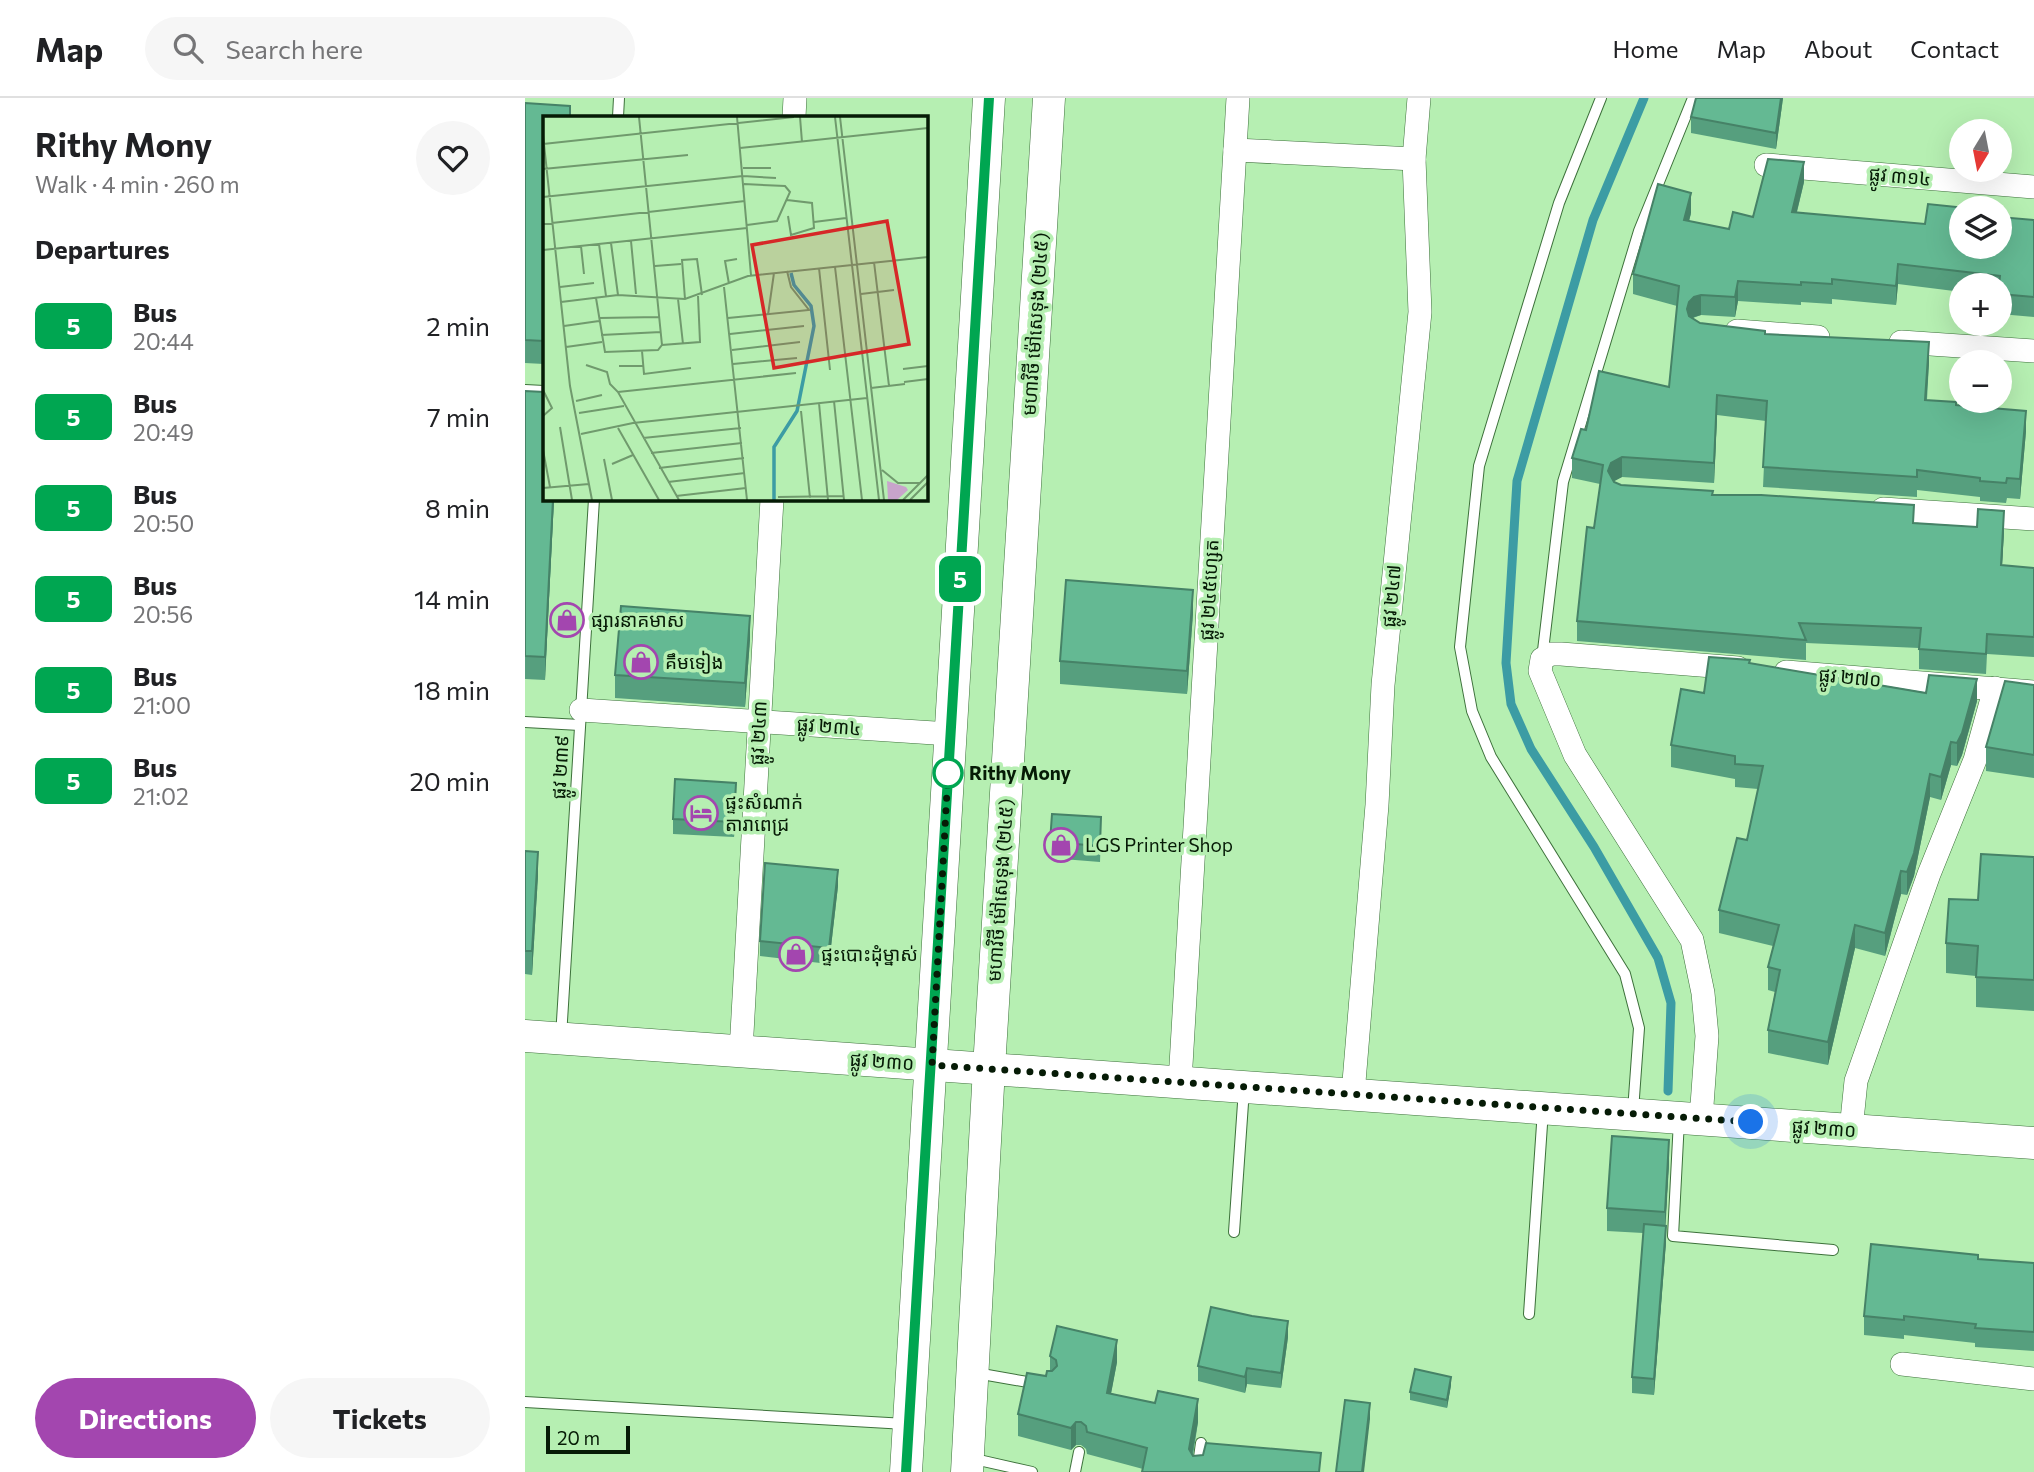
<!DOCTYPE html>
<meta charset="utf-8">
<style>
body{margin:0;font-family:Commissioner,"Noto Sans Khmer",sans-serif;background:#f6f6f6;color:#202124;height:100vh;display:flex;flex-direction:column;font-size:26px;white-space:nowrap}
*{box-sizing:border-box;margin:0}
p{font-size:23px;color:#757577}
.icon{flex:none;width:38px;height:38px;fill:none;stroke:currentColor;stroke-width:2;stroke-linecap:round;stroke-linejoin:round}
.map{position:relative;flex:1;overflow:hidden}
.panel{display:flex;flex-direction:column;background:#fff;width:525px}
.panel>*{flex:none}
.badge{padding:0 14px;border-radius:10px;font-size:24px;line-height:46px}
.needle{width:46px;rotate:190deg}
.controls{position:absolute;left:1424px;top:21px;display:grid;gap:14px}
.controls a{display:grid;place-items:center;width:63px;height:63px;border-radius:50%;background:#fff;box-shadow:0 7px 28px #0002;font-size:35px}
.scale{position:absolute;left:21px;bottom:18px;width:84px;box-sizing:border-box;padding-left:7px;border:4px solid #061b06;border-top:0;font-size:19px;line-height:24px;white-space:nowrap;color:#061b06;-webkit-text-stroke:5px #b6efb2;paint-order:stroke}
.you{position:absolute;width:35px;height:35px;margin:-18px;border:5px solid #fff;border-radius:50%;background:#1a73e8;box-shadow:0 0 0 10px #1a73e833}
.map>.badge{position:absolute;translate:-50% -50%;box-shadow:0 0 0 4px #fff}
h2{padding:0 35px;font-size:26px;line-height:63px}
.round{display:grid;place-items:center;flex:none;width:74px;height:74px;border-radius:37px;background:#f6f6f6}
.headline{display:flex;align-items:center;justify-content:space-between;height:119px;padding:0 35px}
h1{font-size:33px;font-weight:700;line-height:52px}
.cta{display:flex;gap:14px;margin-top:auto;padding:14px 35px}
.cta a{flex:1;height:80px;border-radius:42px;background:#a346af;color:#fff;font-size:28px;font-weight:700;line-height:80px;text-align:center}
.cta a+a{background:#f6f6f6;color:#202124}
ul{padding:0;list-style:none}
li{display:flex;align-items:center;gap:21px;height:91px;padding:0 35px}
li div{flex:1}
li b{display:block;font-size:26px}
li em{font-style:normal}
li .badge{min-width:77px;font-weight:700;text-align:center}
header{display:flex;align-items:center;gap:42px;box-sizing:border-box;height:98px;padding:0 35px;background:#fff;border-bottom:2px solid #e0e0e0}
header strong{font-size:33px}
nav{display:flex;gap:38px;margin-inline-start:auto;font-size:24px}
.search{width:490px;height:63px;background:#f6f6f6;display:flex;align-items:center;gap:18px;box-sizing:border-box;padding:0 24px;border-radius:38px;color:#757577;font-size:26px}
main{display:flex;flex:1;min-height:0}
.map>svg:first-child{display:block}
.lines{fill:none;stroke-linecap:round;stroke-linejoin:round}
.stream{stroke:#3c9ca4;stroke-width:9}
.lane-casing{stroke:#3d713b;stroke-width:12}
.street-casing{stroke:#3d713b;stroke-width:24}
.secondary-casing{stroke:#3d713b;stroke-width:33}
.lane{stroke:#fff;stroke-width:10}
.street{stroke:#fff;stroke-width:23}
.secondary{stroke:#fff;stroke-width:32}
.wall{fill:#569f7e}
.shaded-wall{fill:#468267}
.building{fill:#64b993;stroke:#468267;stroke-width:2}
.line-casing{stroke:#fff;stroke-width:16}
.line{stroke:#00a651;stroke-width:10}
.walk{stroke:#061b06;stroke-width:7;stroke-dasharray:0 12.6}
.stop-dot{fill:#fff;stroke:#00a651;stroke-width:3.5}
.labels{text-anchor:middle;stroke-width:7;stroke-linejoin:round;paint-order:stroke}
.street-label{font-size:19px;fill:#061b06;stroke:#b6efb2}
.poi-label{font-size:19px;fill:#061b06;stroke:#b6efb2;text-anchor:start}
.stop-label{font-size:19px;font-weight:bold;fill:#061b06;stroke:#b6efb2;text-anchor:start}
.inset-river{fill:none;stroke:#3c9ca4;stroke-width:3.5}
.inset-road{fill:none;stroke:#709a6d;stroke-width:2}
.view{fill:#d62828;fill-opacity:0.15;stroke:#d62828;stroke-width:3.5}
.inset-edge{fill:none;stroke:#061b06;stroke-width:3.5}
</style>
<header>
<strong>Map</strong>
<div class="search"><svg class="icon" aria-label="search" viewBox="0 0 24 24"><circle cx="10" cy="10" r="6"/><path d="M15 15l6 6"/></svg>Search here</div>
<nav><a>Home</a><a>Map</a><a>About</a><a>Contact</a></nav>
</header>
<main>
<section class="panel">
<div class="headline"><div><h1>Rithy Mony</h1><p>Walk · 4 min · 260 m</p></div><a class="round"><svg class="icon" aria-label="heart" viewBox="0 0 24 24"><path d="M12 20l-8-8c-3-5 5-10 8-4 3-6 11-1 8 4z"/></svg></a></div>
<h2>Departures</h2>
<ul>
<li><span class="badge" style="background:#00a651;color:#fff">5</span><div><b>Bus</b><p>20:44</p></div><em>2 min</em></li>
<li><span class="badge" style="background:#00a651;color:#fff">5</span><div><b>Bus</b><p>20:49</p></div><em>7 min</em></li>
<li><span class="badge" style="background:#00a651;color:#fff">5</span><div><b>Bus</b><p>20:50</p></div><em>8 min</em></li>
<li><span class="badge" style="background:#00a651;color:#fff">5</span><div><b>Bus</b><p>20:56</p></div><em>14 min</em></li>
<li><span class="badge" style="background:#00a651;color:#fff">5</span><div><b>Bus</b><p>21:00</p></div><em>18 min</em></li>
<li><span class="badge" style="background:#00a651;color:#fff">5</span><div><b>Bus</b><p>21:02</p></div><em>20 min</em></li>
</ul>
<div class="cta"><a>Directions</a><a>Tickets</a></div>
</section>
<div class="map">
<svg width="1509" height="1374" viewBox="0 0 1509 1374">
<rect width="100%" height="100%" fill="#b6efb2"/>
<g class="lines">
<path class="stream" d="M1119,0L1068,122L992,383L981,565L986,606L1006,651L1069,749L1133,860L1146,905L1143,993"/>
<g class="lane-casing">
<g id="lane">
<path d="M1076,0L1034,105L954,368L935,549L947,613L966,659L1100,876L1114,930L1108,1013"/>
<path d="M93,19L94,0"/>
<path d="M0,292L19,293"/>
<path d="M1017,561L1038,384L1114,133L1168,0"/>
<path d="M0,624L55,627"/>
<path d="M36,939L69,401"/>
<path d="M1154,1022L1148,1138L1308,1152"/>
<path d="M709,1134L719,991"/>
<path d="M1004,1216L1018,1012"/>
<path d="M451,1275L514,1286"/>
<path d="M0,1304L381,1326"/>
<path d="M445,1360L507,1374"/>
<path d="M550,1374L554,1354"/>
<path d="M672,1374L676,1345"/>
</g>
</g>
<g class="street-casing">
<g id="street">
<path d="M269,19L270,0"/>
<path d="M710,52L889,61"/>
<path d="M1241,67L1509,89"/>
<path d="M1212,233L1293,239"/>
<path d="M1376,244L1509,253"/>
<path d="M1358,411L1509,421"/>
<path d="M1261,574L1509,594"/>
<path d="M56,612L425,636"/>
<path d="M216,953L247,401"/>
<path d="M655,984L713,0"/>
<path d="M828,996L852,707L858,587L895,214L889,61L894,0"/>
<path d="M1176,1021L1182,938L1178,895L1167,842L1050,657L1015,573L1017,561L1026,556H1036L1213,570"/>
<path d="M1326,1032L1331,983L1404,776L1450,662L1470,590"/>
<path d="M1377,1266L1509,1281"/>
</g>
</g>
<g class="secondary-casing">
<g id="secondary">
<path d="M0,938L1509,1045"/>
<path d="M381,1374L464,0"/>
<path d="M442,1374L464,970L524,0"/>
</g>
</g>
<use href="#lane" class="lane"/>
<use href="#street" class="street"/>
<use href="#secondary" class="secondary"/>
</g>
<g class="wall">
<path d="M1258,0L1251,51L1166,35V19Z"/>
<path d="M0,5L45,19H19V266L0,265Z"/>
<path d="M1279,84L1272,114L1437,149L1509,122V219L1475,216V187H1437V194L1373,186L1371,207L1307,201V206L1276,204V207L1213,203L1210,219L1176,217L1168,220L1175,225L1404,264L1402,302L1431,307L1501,333L1495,401L1482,400L1481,405L1455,403V399L1392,392V399L1238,389L1241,323L1192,317L1189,385L1097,379L1088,383L1096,387L1188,397L1389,425L1479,433L1477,467L1509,470V559L1462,556L1461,576L1394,571V550L1281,545V562L1052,543V523L1069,430L1075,386L1047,380V360L1061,332L1144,289L1152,208L1108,196V176L1166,115L1164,123L1204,131L1228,119Z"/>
<path d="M0,293L19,401H29L20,582L0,581Z"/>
<path d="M668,515L662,596L535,586V563Z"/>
<path d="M225,541L220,609L90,600V577Z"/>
<path d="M1225,565L1452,603L1437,657L1432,668L1426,667L1416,702L1405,699L1389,778L1382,797L1376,796L1360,858L1330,850L1303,967L1243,955V932L1250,894L1243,892V869L1248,848L1194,835V812L1222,742L1233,691L1210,689V681L1146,669V647L1179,595Z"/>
<path d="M1509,587V680L1461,673V649Z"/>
<path d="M211,700L209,739L148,736V721Z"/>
<path d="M576,735L575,764L525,760V744Z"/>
<path d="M0,753L13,777L7,877L0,876Z"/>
<path d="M1509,759V913L1451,909V878L1421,875V845Z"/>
<path d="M313,788L304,866L235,858V843Z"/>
<path d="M1144,1065L1140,1128L1141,1144L1129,1297L1107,1295V1279L1118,1135L1082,1133V1110Z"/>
<path d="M1453,1161L1509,1165V1253L1450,1249V1245L1379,1237V1241L1339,1237V1218Z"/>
<path d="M763,1239L756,1290L722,1286L720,1295L673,1283V1268Z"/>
<path d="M525,1258L592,1264L586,1295L673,1324L668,1358L796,1374L618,1371L562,1356L561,1351L556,1347H551L546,1352L493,1338V1316L525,1273Z"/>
<path d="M926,1287L922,1310L885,1302V1294Z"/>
</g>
<g class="shaded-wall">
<path d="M1256,0H1258L1251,51V35Z"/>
<path d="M1279,64V84L1267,133V114Z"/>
<path d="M1166,95V115L1159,142V122Z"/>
<path d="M1373,166V186L1371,207V188Z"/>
<path d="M1213,183V203L1210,219V199Z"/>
<path d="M1176,197V217L1169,219L1164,224L1162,211L1164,204L1169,199Z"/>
<path d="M1404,244V264L1400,322V302Z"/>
<path d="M1192,297V317L1189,385V365Z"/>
<path d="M1501,313V333L1495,401V381Z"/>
<path d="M1097,359V379L1086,385L1083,373L1086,365Z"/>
<path d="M28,401H29L20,582V559Z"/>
<path d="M1479,413V433L1476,487V467Z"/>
<path d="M668,492V515L662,596V573Z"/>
<path d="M225,518V541L220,609V585Z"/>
<path d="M1452,581V603L1437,657L1432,668V645Z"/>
<path d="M1426,644V667L1416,702V679Z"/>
<path d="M1405,676V699L1389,778L1382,797V774Z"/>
<path d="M211,685V700L209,739V724Z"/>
<path d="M13,754V777L7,877V853Z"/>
<path d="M313,772V788L304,866V850Z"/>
<path d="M1376,773V796L1360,858V835Z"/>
<path d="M1330,827V850L1303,967V944Z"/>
<path d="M1144,1042V1065L1140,1137V1114Z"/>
<path d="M1141,1128V1144L1129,1297V1281Z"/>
<path d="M763,1223V1239L756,1290V1275Z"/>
<path d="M592,1242V1264L582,1317V1295Z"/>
<path d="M722,1270V1286L720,1295V1279Z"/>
<path d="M926,1279V1287L922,1310V1302Z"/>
<path d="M673,1301V1324L664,1373V1351Z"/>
<path d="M845,1305V1321L839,1374H837Z"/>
<path d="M551,1324V1347L546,1352V1330Z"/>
</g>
<g class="building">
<path d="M1171,0H1256L1251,35L1166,19Z"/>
<path d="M0,5L45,8V19H19V243L0,242Z"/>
<path d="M1243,61L1279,64L1267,114L1400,126L1403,106L1441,110H1437V149H1475V119L1509,122V199L1475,196V187H1474L1475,178L1373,166L1371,188L1307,181V186L1276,184V187L1213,183L1210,199L1176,197L1169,199L1164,204L1162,211L1164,218L1175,225L1240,233V236L1404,244L1400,302L1431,304V307L1501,313L1495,381L1482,380L1481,385L1455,383V380L1392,372V379L1238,369L1242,303L1192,297L1189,365L1097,359L1086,365L1083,373L1089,384L1096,387L1188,393L1187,397H1236L1389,407L1388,425L1452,429L1453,411L1479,413L1476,467L1509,470V539L1462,536L1461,556L1394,551L1396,530L1274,525L1281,542L1052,523L1062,429L1069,430L1078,367L1047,360L1056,331L1061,332L1074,273L1144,289L1154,188L1108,176L1133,86L1166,95L1159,122L1204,131L1208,114L1228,119Z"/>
<path d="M0,293L19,294V401H28L20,559L0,558Z"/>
<path d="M541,482L668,492L662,573L535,563Z"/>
<path d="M96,508L225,518L220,585L90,577Z"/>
<path d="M1184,559L1225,562L1224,565L1401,595L1404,577L1452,581L1437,635L1432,645L1426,644L1416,679L1405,676L1389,755L1382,774L1376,773L1360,835L1330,827L1303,944L1243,932L1255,872L1243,869L1254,827L1194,812L1212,740L1222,742L1238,668L1210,666V658L1146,647L1156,591L1179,595Z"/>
<path d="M1480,583L1509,587V657L1461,649Z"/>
<path d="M150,681L211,685L209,724L148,721Z"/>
<path d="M527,716L576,719L575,748L525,744Z"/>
<path d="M0,753L13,754L7,853H0Z"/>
<path d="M1456,756L1509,759V882L1451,879L1453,848L1421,845L1424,801L1453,802Z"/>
<path d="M240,765L313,772L304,850L235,843Z"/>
<path d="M1087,1038L1144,1042L1140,1114L1082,1110Z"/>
<path d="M1119,1126L1141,1128L1129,1281L1107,1279Z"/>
<path d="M1346,1146L1453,1157V1161L1509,1165V1234L1450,1230L1451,1226L1379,1218V1222L1339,1218Z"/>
<path d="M686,1209L727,1218L763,1223L756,1275L722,1270L720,1279L673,1268Z"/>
<path d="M532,1228L592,1242L582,1295L630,1305L633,1293L673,1301L664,1351L668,1358L678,1357L681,1345L796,1355L794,1374H617L622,1350L562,1334L561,1328L556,1324H551L546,1330L493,1316L502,1275L521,1278L522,1273H527L532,1268L531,1262L525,1258Z"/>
<path d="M890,1271L926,1279L922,1302L885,1294Z"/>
<path d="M820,1302L845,1305L837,1374H811Z"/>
</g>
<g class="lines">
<g class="line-casing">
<path id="line" d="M381,1374L464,0"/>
</g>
<use href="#line" class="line"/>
<path class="walk" d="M423,675L407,967L1226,1024"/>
</g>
<defs>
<g id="shop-ring" transform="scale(1.75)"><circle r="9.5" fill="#b6efb2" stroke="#a346af" stroke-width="1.5"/><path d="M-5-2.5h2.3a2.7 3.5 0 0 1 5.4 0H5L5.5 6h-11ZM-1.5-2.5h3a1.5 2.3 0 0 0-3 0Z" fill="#a346af"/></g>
<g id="hotel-ring" transform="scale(1.75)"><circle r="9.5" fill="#b6efb2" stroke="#a346af" stroke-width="1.5"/><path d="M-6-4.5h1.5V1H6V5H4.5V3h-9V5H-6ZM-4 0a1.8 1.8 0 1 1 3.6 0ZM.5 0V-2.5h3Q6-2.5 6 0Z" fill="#a346af"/></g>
</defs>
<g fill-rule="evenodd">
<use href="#shop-ring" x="42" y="522"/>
<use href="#shop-ring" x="116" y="564"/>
<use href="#hotel-ring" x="176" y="715"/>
<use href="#shop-ring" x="536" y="747"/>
<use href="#shop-ring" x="271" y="856"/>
</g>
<circle class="stop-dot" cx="423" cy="675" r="14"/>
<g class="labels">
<g class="street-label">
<text transform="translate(1375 78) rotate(5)" y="7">ផ្លូវ ៣១៤</text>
<text transform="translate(510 226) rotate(-86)" y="7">មហាវិថី ម៉ៅសេទុង (២៤៥)</text>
<text transform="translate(684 492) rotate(-87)" y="7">ផ្លូវ ២៤៥ហ្សេត</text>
<text transform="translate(866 498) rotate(-85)" y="7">ផ្លូវ ២៤៧</text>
<text transform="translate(1325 579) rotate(5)" y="7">ផ្លូវ ២៧០</text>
<text transform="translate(304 628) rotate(4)" y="7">ផ្លូវ ២៣៤</text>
<text transform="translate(233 635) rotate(-87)" y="7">ផ្លូវ ២៤៣</text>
<text transform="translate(35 669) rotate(-87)" y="7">ផ្លូវ ២៣៩</text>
<text transform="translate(475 792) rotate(-86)" y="7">មហាវិថី ម៉ៅសេទុង (២៤៥)</text>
<text transform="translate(357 963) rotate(4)" y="7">ផ្លូវ ២៣០</text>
<text transform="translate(1299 1030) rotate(4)" y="7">ផ្លូវ ២៣០</text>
</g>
<g class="poi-label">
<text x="66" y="529">ផ្សារនាគមាស</text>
<text x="140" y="571">គឹមទៀង</text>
<text x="200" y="711">ផ្ទះសំណាក់<tspan x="200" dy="22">តារាពេជ្រ</tspan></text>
<text x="560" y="754">LGS Printer Shop</text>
<text x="296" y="863">ផ្ទះបោះដុំម្នាស់</text>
</g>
<g class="stop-label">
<text x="444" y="682">Rithy Mony</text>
</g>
</g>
<g transform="translate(18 18)">
<rect width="385" height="385" fill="#b6efb2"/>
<path d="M344,365L363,371L365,374L354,384H345Z" fill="#c8a4cb"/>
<path class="inset-river" d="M231,384V331L254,295L271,210L268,190L251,169L248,157"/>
<path class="inset-road" d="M96,1L119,229M194,1L208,159M257,1L259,26M292,1L336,384M297,1L341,384M0,19L27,270L49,384M0,28L251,1M197,32L385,12M200,52H228M0,53L145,39M201,68L242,70L247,76L234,105L204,109M0,81L200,60L233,62M244,84L269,87L271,112L248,119L245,100M271,106L303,102M0,108L202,85M88,125L93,178M68,127L75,179M56,128L63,180M38,130L41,158M0,134L204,112M331,146L346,270M112,150L138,148M292,151L319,384M276,152L287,254M186,168L182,145L194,143M17,171L51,167M181,171L204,384M318,178L351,174M53,182L62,236L115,234L119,229L157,226L155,180M135,183L140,228M142,183L139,144L154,143L159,179M18,186L75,179L142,183L205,160L385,141M225,199L231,157M56,202L116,201M185,202L266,194L248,171L244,155M21,210L56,205M187,218L261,210M58,219L118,216M23,231L59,226M189,234L257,226M99,235L101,258L148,252M190,248L254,242M43,249L64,256L67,268L75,276L136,384M76,250H100M360,253L385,250M361,266L385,263M328,272L362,268M0,274L9,292L0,300M75,276L253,257M33,285L59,279M291,285L301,384M276,287L285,384M258,295L267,382M36,297L81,290M17,311L29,384M75,312L116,384M38,318L90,307L324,282M100,322L198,312M0,334L7,371M108,337L199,327M61,343L69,384M69,348L90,339M116,352L201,342M339,354L355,367H377M125,366L202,357M0,372L46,368M133,380L203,372M235,381L301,380M360,384L385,359M367,384L385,366"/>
<path class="view" d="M344,105L366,228L231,252L209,129Z"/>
<rect width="385" height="385" class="inset-edge"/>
</g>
</svg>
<div class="controls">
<a><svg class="needle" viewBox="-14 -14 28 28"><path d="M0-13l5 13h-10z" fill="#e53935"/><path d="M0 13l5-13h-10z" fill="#757577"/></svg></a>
<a><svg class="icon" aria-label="layers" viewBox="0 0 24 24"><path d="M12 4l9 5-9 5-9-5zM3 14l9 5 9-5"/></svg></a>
<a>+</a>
<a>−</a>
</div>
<div class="scale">20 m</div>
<div class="you" style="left:1226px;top:1024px"></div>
<b class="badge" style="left:435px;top:481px;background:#00a651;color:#fff">5</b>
</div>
</main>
